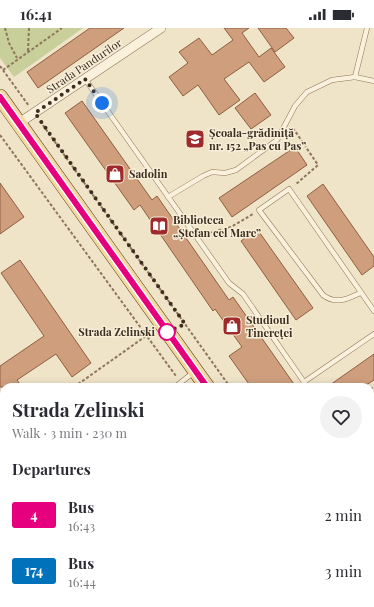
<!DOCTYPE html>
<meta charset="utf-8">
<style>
body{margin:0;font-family:"Playfair Display",serif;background:#f2f2f3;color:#2b2b33;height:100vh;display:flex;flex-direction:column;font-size:15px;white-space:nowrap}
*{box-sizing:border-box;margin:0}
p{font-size:13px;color:#7c7c81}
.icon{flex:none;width:22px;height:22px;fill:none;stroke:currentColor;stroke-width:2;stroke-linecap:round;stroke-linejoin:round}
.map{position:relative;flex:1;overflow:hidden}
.details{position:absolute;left:0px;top:355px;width:374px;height:224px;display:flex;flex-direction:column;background:#fff;border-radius:12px 12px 0 0;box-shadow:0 2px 10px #0003}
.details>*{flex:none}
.badge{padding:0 8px;border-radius:3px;font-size:14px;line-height:26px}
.you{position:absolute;width:20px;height:20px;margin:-10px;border:3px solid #fff;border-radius:50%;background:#1a73e8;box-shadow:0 0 0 6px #1a73e833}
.map>.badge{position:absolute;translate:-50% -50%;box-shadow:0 0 0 2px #fff}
h2{padding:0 12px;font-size:15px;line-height:36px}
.round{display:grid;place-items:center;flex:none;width:42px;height:42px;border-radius:21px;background:#f2f2f3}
.headline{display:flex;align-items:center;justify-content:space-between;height:68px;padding:0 12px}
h1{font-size:19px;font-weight:700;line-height:30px}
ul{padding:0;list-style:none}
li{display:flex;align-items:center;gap:12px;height:56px;padding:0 12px}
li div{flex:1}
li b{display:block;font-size:15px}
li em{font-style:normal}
li .badge{min-width:44px;font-weight:700;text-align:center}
.status{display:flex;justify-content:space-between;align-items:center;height:28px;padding:0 20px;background:#fff;direction:ltr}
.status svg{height:11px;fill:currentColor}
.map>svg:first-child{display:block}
.green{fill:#c9cf9b}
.building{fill:#cf9f7d;stroke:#8d5f41}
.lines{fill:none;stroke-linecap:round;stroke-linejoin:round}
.service-casing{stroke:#8d765c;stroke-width:5.5}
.minor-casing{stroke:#8d765c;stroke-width:10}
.tertiary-casing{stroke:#8d765c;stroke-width:13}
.primary-casing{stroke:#5b4430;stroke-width:16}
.path{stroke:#8d765c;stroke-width:2;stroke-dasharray:3 2;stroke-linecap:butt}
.service{stroke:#faf1dc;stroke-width:4.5}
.minor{stroke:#faf1dc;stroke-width:9}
.tertiary{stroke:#faf1dc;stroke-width:12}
.primary{stroke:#f3d9a0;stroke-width:15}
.line-casing{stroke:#fff;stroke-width:9}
.line{stroke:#e6007e;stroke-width:6}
.walk{stroke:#3d2e20;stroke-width:4;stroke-dasharray:0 7.2}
.stop-dot{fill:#fff;stroke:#e6007e;stroke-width:2}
.labels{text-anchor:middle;stroke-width:3;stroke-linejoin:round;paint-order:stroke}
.street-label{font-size:11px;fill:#3d2e20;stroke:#f7eed8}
.poi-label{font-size:11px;font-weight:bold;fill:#3d2e20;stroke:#f7eed8;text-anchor:start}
.stop-label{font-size:11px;font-weight:bold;fill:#3d2e20;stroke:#f7eed8;text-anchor:end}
</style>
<div class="status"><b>16:41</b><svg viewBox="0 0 49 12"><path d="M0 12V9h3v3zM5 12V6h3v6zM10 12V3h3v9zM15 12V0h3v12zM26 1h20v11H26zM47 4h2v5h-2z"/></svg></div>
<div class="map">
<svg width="374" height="579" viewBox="0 0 374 579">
<rect width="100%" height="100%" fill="#f0e4c8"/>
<g class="green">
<path d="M0,0H83L14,49L0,30Z"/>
<path d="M116,575H269L272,579H110Z"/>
</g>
<g class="building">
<path d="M90,0H124L38,60L27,44Z"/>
<path d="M224,0H249L242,5L259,29L271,20L285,39L264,54L249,34L224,51L240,72L219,87L198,57L183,68L169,49L188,35L179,24L199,10L212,27L233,12Z"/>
<path d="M258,0H286L294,10L275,24Z"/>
<path d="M255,65L271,87L251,101L235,80Z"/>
<path d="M82,73L152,172L157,168L229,272L233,269L296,359H251L229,328L242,319L215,281L213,283L140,177L134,182L65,85Z"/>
<path d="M295,119L307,137L232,189L219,170Z"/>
<path d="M0,155L24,189L0,206Z"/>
<path d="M323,156L374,229V238L362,247L307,168Z"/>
<path d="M257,201L313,280L296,292L241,213Z"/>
<path d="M20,232L91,335L72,349L56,326L17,352L22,359H0V338L44,308L1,245Z"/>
<path d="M374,326V352L363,359H327Z"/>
</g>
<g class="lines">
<g class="service-casing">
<g id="service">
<path d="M367,0L355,49L374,53"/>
<path d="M85,51L229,255L243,266L304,354"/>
<path d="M168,169L203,148L212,144L225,145L236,142L277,112L295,78L307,64L332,52L355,49"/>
<path d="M360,265C347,271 336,277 323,267L259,182L289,161L374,283"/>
<path d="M175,359L194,344"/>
<path d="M307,359L304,354L374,306"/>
<path d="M0,454L4,453"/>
</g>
</g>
<g class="minor-casing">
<path id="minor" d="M19,95L161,0"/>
</g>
<g class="tertiary-casing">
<g id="tertiary">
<path d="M370,379L374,376"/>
<path d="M84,579L89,575"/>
</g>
</g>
<g class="primary-casing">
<g id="primary">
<path d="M0,69L207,359"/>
<path d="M347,575L350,579"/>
</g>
</g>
<g class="path">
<path d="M5,0L9,15L17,30"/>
<path d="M28,23L29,0"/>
<path d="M0,38L29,78"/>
<path d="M3,42L62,0"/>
<path d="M40,93L230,359"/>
<path d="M293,100L318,137L295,157"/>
<path d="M0,107L176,348"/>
<path d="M204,206L231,199L253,186"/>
<path d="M74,359L146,308"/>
<path d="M370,361L374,359"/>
<path d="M0,411L4,409"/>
<path d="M0,529L4,534"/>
<path d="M0,564L4,561"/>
<path d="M370,573L374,579"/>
<path d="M34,575L37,579"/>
<path d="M249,575L252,579"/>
<path d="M68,579L73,576"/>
<path d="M106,579L111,575"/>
<path d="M169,579L170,575"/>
<path d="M231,579L237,575"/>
<path d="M252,579L258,575"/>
<path d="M302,579L303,575"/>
</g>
<use href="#service" class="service"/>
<use href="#minor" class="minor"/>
<use href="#tertiary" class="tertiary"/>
<use href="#primary" class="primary"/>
</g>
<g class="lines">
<g class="line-casing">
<path id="line" d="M0,69L207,359"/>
</g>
<use href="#line" class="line"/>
<path class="walk" d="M102,75L85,51L35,85L185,296L167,304"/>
</g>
<defs>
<g id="school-square" transform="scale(1)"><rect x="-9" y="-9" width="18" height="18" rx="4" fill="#9e2a2b" stroke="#f7eed8"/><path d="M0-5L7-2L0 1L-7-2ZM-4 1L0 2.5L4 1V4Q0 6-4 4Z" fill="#fff"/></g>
<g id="shop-square" transform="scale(1)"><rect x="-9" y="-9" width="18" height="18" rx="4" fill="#9e2a2b" stroke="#f7eed8"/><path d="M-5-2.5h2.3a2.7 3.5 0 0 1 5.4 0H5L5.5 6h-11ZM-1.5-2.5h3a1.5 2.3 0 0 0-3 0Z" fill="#fff"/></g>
<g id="library-square" transform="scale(1)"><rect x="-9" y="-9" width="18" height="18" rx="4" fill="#9e2a2b" stroke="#f7eed8"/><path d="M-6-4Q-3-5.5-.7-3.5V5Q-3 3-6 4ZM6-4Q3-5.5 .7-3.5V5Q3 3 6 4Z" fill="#fff"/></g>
</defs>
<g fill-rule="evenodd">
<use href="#school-square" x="195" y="111"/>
<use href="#shop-square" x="115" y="146"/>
<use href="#library-square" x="159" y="198"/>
<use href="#shop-square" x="232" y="298"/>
</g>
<circle class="stop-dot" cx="167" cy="304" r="8"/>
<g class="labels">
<g class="street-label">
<text transform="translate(84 38) rotate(-34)" y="4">Strada Pandurilor</text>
</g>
<g class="poi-label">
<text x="209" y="109">Școala-grădiniță<tspan x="209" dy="13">nr. 152 „Pas cu Pas”</tspan></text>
<text x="129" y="150">Sadolin</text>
<text x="173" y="196">Biblioteca<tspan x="173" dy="13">„Ștefan cel Mare”</tspan></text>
<text x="246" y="296">Studioul<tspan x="246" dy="13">Tinereței</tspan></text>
</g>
<g class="stop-label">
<text x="155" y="308">Strada Zelinski</text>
</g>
</g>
</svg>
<div class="you" style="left:102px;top:75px"></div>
<section class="details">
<div class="headline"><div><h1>Strada Zelinski</h1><p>Walk · 3 min · 230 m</p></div><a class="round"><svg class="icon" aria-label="heart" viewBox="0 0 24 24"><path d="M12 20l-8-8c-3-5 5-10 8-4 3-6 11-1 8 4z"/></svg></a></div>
<h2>Departures</h2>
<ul>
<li><span class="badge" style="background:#e6007e;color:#fff">4</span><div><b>Bus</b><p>16:43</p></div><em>2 min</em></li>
<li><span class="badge" style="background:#0072bc;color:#fff">174</span><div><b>Bus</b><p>16:44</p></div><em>3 min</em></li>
</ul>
</section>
</div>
